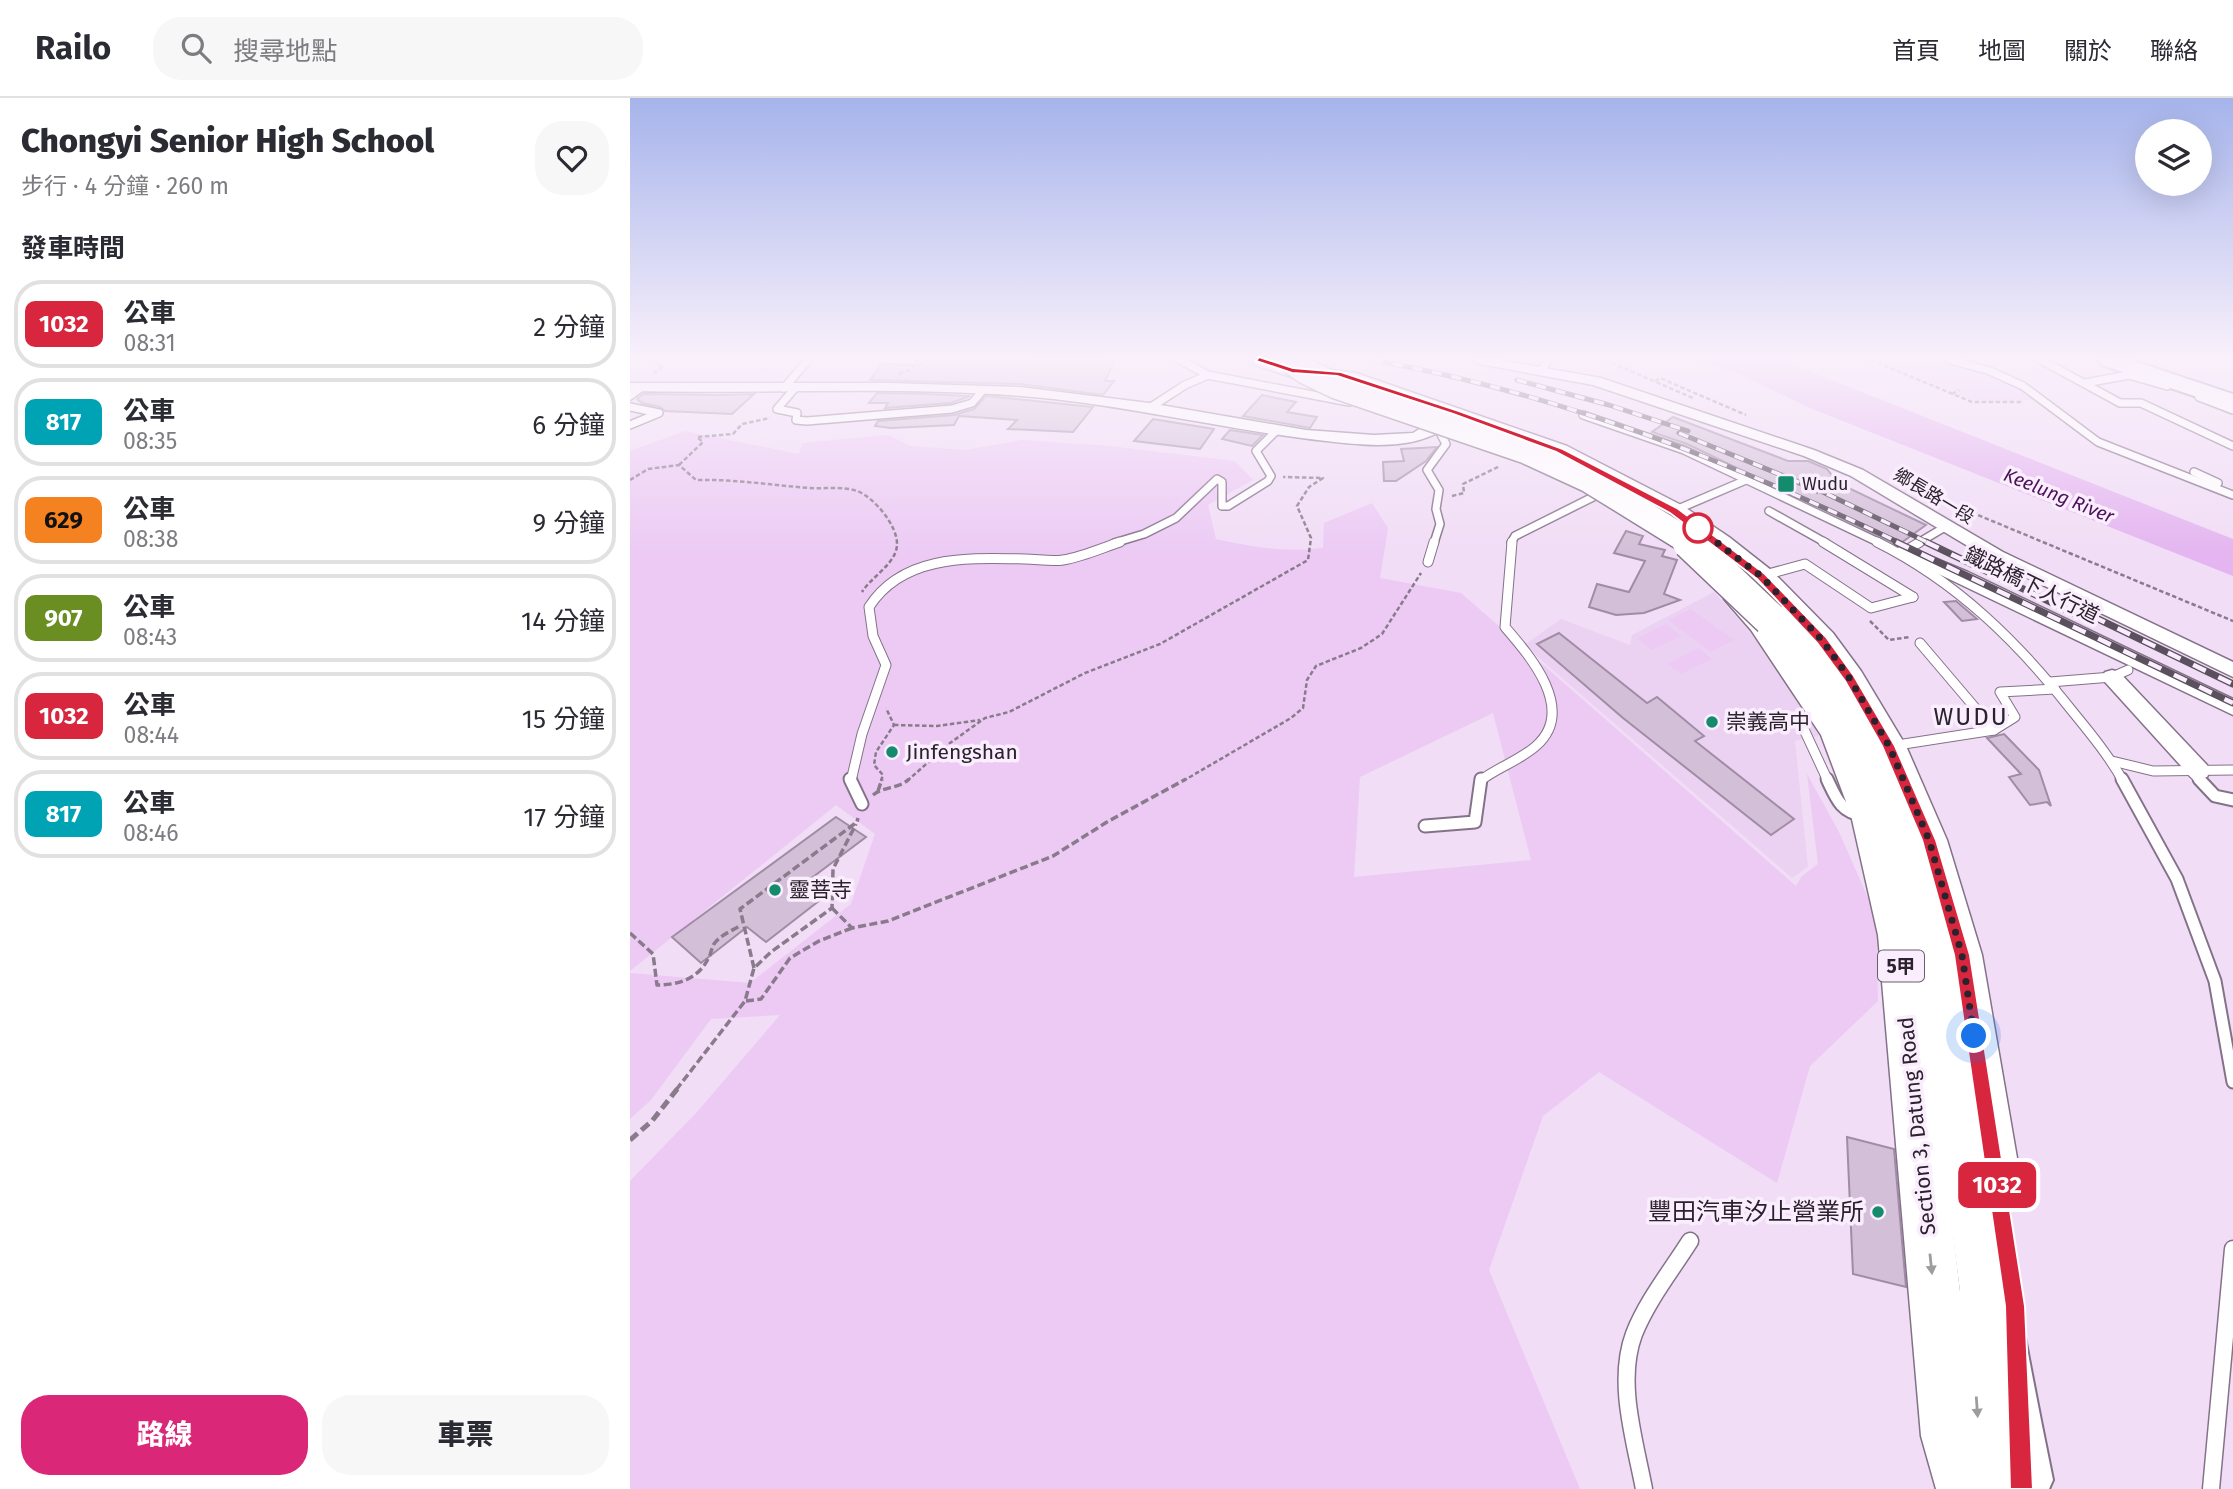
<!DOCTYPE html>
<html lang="zh-TW">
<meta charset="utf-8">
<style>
body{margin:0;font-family:"Fira Sans","Noto Sans TC",sans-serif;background:#f7f7f7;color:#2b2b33;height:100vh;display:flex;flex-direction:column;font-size:26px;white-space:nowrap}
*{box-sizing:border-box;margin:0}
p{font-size:23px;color:#7c7c81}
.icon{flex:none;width:38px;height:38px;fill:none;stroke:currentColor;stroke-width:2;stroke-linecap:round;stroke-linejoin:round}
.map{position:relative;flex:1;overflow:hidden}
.side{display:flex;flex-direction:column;background:#fff;width:630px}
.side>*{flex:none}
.badge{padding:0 14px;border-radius:10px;font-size:24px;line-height:46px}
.tools{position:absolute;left:1505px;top:21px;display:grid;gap:14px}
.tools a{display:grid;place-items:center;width:77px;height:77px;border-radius:50%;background:#fff;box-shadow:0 7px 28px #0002;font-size:35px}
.you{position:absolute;width:35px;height:35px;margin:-18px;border:5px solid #fff;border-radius:50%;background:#1a73e8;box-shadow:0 0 0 10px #1a73e833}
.map>.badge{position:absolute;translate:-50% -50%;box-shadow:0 0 0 4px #fff}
h2{padding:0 21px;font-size:26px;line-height:63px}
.round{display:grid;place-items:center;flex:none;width:74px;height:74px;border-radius:28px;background:#f7f7f7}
.overview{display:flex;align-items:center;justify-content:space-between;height:119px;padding:0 21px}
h1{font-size:33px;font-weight:800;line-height:52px}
.cta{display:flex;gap:14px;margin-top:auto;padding:14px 21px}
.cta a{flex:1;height:80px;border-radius:28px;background:#db2777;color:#fff;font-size:28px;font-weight:800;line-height:80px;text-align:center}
.cta a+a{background:#f7f7f7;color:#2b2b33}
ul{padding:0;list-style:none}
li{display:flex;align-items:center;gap:21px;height:88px;margin:0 14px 10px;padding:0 7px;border:4px solid #e1e1e2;border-radius:28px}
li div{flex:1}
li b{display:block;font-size:26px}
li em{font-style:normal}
li .badge{min-width:77px;font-weight:700;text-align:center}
header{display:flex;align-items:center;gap:42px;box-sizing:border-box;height:98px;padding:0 35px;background:#fff;border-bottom:2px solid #e1e1e2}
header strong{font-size:33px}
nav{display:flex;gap:38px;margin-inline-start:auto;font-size:24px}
.search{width:490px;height:63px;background:#f7f7f7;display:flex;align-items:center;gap:18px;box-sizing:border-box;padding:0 24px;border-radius:28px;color:#7c7c81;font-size:26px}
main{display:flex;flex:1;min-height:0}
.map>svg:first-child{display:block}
.built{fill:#ecd2f2}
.green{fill:#eccaf4;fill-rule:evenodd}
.water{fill:#e4b5f0}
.building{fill:#d3bfd8;stroke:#a08da5;stroke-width:2}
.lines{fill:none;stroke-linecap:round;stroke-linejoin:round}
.lane-far3-casing{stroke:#847289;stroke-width:10}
.lane-far2-casing{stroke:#847289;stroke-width:11}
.lane-far1-casing{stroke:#847289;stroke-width:15}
.lane-casing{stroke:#847289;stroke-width:19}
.street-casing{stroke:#847289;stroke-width:3}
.primary-casing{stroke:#847289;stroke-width:3}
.highway-casing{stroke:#847289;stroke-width:4}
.path-far2{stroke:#897b8c;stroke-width:2.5;stroke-dasharray:4.5 2.5;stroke-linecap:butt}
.path-far1{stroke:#897b8c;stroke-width:3.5;stroke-dasharray:8 3.5;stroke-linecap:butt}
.path{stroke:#897b8c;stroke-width:5;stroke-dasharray:10 5;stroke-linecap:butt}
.lane-far3{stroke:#fff;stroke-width:7}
.lane-far2{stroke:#fff;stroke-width:9}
.lane-far1{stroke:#fff;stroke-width:11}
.lane{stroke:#fff;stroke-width:16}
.street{fill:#fff;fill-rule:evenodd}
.primary{fill:#fff;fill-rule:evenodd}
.highway{fill:#fff;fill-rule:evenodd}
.rail-far1-casing{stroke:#5b505e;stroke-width:5}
.rail-casing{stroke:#5b505e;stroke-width:7}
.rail-far1{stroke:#faedfd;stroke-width:3.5;stroke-dasharray:10;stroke-linecap:butt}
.rail{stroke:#faedfd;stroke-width:4.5;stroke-dasharray:14;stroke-linecap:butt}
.highway-bridge-far1-casing{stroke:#847289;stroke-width:28;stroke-linecap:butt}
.highway-bridge-casing{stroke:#847289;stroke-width:36;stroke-linecap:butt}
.highway-bridge-far1{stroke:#fff;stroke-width:25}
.highway-bridge{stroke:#fff;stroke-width:33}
.oneway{fill:#9f9ca0}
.line{fill:#d7263d;stroke:#fff;stroke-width:2}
.walk{stroke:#2a222c;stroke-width:7;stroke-dasharray:0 12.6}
.poi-dot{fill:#158b6d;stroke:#faedfd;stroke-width:2.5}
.stop-dot{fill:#fff;stroke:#d7263d;stroke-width:3.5}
.labels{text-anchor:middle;stroke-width:7;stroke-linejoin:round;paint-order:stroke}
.far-poi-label{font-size:18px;fill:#2a222c;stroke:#faedfd;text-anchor:start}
.far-street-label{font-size:18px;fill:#2a222c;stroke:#faedfd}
.far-water-label{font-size:19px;font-style:italic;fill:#491156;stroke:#faedfd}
.shield{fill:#faedfd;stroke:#685f6b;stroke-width:2}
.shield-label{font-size:19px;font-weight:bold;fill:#2a222c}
.street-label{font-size:21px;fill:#2a222c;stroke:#faedfd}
.poi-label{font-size:21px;fill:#2a222c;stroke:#faedfd;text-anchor:start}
.quarter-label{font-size:24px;letter-spacing:2px;fill:#2a222c;stroke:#faedfd}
.near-poi-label{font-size:24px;fill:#2a222c;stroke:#faedfd;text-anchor:end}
</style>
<header>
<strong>Railo</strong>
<div class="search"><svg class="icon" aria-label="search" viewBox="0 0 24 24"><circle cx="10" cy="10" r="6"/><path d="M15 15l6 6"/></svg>搜尋地點</div>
<nav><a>首頁</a><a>地圖</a><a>關於</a><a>聯絡</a></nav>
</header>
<main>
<section class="side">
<div class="overview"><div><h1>Chongyi Senior High School</h1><p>步行 · 4 分鐘 · 260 m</p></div><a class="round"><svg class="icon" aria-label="heart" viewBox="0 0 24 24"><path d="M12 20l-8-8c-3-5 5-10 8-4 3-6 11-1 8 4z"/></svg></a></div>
<h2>發車時間</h2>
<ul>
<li><span class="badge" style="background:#d7263d;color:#fff">1032</span><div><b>公車</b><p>08:31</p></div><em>2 分鐘</em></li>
<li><span class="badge" style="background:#00a3b4;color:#fff">817</span><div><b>公車</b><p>08:35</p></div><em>6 分鐘</em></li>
<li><span class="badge" style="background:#f58220;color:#111">629</span><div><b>公車</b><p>08:38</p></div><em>9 分鐘</em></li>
<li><span class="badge" style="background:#6b8e23;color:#fff">907</span><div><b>公車</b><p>08:43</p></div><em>14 分鐘</em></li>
<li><span class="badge" style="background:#d7263d;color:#fff">1032</span><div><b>公車</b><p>08:44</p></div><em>15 分鐘</em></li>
<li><span class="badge" style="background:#00a3b4;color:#fff">817</span><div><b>公車</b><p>08:46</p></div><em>17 分鐘</em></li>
</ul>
<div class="cta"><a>路線</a><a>車票</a></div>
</section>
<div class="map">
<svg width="1603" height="1391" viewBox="0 0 1603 1391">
<rect width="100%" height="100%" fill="#f1ddf6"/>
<path class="built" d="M1084,494L1134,549L1176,609L1189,638L1165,643L1178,769L1162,780L894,547L931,521L1000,547L1002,537Z"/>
<g class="green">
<path d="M1244,262H1313L1384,286L1407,302L1356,304L1342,302Z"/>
<path d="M55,333L169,356L172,345L258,337L281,348L335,352L392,342L480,348L605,363L623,382L578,407L586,441C622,449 656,455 693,450L694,425L742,405L758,430L750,480L831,495L1166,788L1172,778L1188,766L1177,676L1209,734L1246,818L1248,903L1180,968L1147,1085L969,974L913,1018L859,1172L950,1391H0V1083L67,1014L150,917L81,921L21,1002L0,1021V875L120,885L221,806L245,736L206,707L0,873V353ZM863,615L901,762L724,779L730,679Z"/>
<path d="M1061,511L1104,542L1081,554L1038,522Z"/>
<path d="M1036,526L1051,538L1022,552L1007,540Z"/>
<path d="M1068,550L1082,561L1051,576L1037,566Z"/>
</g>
<path class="water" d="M1064,262H1151L1603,441V478L1180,310L1104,274Z"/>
<g class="building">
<path d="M474,262L484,264L475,283H484L473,297L390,286L240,282L252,266L291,267L294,263Z"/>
<path d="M247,295L294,296L340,298L321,305L255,310L258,305H239Z"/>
<path d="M13,296L87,297L124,296L102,316L35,313L30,309L12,305L7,301Z"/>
<path d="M632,297L666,304L657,314L687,319L680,330L613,318Z"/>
<path d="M356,298L463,309L443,334L378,331L387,322L329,318L324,327L261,330L245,328L248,323L324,317L344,311Z"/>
<path d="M1043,319L1158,363H1178L1197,371L1208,385L1296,427L1268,447L1057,346L1022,334Z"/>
<path d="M523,321L584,331L570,351L504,343Z"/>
<path d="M600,332L620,335L633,337L622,348L592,341Z"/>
<path d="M807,349L796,363L766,383H754L753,364L774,363L771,351Z"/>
<path d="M996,433L1013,438L1009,446L1035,452L1032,458L1047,462L1034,496L1050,502L1014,515L986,517L959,509L967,486L999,494L1015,463L984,455Z"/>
<path d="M1326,503L1347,521L1332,523L1314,504Z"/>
<path d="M929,535L1017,605L1027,599L1074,638L1065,643L1164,721L1141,737L993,620L907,546Z"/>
<path d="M1374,636L1409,672L1421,708L1417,704L1400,707L1379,679L1391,676L1357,640Z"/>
<path d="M206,719L236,739L175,785L194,799L136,844L117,829L71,865L42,839Z"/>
<path d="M1217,1039L1264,1051L1276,1189L1223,1176Z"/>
</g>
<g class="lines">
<g class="lane-far3-casing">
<g id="lane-far3">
<path d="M1321,262L1360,273L1393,288L1468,344L1603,397"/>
<path d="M1411,262L1490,305H1511L1603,348"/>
<path d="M912,272L918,262"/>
<path d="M578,277L719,304"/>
<path d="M1455,285L1499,277L1537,288"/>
<path d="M154,290L178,262"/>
<path d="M165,290L147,311L167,315L166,322L177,323L322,311L342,305L353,292"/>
<path d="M0,298L12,289"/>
<path d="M1569,299L1603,312"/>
<path d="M0,309L29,315L0,327"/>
<path d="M521,309L555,287L578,277L550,262"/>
<path d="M953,317L1054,352L1250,445"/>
<path d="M1564,374L1588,385"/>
<path d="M1139,413L1196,445"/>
<path d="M1041,414L1116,382"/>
<path d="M484,445L514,436L546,420L587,381L592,384V408H598L638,383L641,378L626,353L646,333"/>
<path d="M804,445L810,426L806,411L809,392L797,372L816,346L807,329"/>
<path d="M881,445L885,438L969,396"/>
<path d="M1288,445L1315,429"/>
</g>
</g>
<g class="lane-far2-casing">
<g id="lane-far2">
<path d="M1193,444L1283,499"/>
<path d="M1247,444C1327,484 1388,544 1443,614C1461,636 1479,658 1493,683"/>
<path d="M1270,456L1290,444"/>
<path d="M798,464L804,444"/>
<path d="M1131,478L1175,466L1241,510L1283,499"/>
<path d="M1290,545L1364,632"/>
<path d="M1420,584L1482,579L1498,572"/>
<path d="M1171,625L1198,683"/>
<path d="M1261,648L1364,632L1385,619L1370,594L1425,591"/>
<path d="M1482,663L1523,673L1603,672"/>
<path d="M1562,674L1571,683"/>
<path d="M221,683L232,636L256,567L243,538L239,509C273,456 339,460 395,461C407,461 421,464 433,462C452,459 472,450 490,444"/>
<path d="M850,683C866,670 889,663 906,648C947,612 900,558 875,529L882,444"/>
</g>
</g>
<g class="lane-far1-casing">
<g id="lane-far1">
<path d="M220,681L232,706"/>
<path d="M1197,681C1206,700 1211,715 1233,717"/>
<path d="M1492,681L1547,781L1585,883L1603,984"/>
<path d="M1569,681L1585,698L1603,702"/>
<path d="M795,728L845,724L851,681"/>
</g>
</g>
<g class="lane-casing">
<g id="lane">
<path d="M1014,1391C1005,1343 986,1284 1004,1236C1017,1203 1041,1173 1060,1143"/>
<path d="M1581,1391L1603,1151"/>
</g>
</g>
<g class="street-casing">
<g id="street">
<path d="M843,262H870L971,280L1184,352L1233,372L1373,454L1603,564V579L1361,462L1221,378L1174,358L963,287L850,266Z"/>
<path d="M0,285H260L390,289L519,305L676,332L744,337L783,335L818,313H828L830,316C799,355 740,348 696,343C594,332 495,306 392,298C262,288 130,296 0,293Z"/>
<path d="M1275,448L1338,474L1603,601V617L1269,457L1266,453L1269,449Z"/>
<path d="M1482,572L1489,574L1577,667L1580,673L1577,679L1569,681L1561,679L1475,584L1472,579L1475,574Z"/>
</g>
</g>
<g class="primary-casing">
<g id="primary">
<path d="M619,262H648L665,267L726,275L937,348L1053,408L1099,439L1141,472L1203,535L1231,573L1276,648L1317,742L1352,857L1387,1060L1380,1077L1363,1084L1346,1077L1339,1060L1312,857L1281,742L1242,648L1207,586L1181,549L1121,484L1081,451L1035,418L921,358L716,285L662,279L622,266Z"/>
<path d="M1108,492L1118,495L1141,518L1218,626L1257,717L1288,837L1347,1338L1364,1391H1306L1291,1338L1248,837L1221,717L1191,637L1121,532L1094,501L1098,495Z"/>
</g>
</g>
<g class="highway-casing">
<g id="highway">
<path d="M1469,262H1501L1603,296V311L1472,267Z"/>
<path d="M1146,501C1168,507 1184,535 1197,552C1316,710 1332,872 1363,1059C1381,1167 1401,1275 1423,1382L1419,1391H1321L1315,1284L1307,1219L1316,1199L1330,1193L1291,892L1280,827L1262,756L1235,680L1201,611L1160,550L1130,511L1135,504Z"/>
</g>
</g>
<g class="path-far2">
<path d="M21,262L33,269L24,275"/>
<path d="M975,262L1063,300"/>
<path d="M1241,262L1342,304H1392"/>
<path d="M282,270L288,262"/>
<path d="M269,276L281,271"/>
<path d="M1025,283L1030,280L1116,317"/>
<path d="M1322,296L1329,292"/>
<path d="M49,367L73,344L67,339L103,336L112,326L140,320"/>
<path d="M1148,377L1188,395"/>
<path d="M0,382L18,371L49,367L66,382C104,381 141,387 179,390C195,391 212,388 227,393C244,399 268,428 267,447C266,466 241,479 232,494"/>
<path d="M1290,393L1603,523"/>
<path d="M822,398L834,395L833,386L870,368"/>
<path d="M1240,523L1259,542L1280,539"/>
<path d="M264,627L307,628L350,622"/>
<path d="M251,683L253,677L244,667L246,654L264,627L256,610"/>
<path d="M277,683L320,645L355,620L379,614L455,575L530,546L678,462L681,440L667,408L679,389L693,380L653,379"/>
<path d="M553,683L661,620L673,610L677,582L686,568L731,550L752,536L791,475"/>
</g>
<g class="path-far1">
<path d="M248,693L252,681"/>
<path d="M243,697C254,688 269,691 279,681"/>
<path d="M202,810L222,830L258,823L423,758L477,724L556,681"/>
<path d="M0,835L23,856L27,887C48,887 68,881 78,861C81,857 81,851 84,846C90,837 102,833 111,827"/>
<path d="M124,870L110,811L227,724L228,720"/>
<path d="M116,903L131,901L160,860L189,843L222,830"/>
<path d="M46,992L115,903L124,870L141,854L202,810L203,771L226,726"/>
</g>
<path class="path" d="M0,1042L22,1023L48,990"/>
<use href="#lane-far3" class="lane-far3"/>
<use href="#lane-far2" class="lane-far2"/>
<use href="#lane-far1" class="lane-far1"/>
<use href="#lane" class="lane"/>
<use href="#street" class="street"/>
<use href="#primary" class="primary"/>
<use href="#highway" class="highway"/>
<g class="rail-far1-casing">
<g id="rail-far1">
<path d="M743,262C934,297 1096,362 1270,445"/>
<path d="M887,282L979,307L1058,333"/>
<path d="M1049,335L1195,395L1299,445"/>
</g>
</g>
<g class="rail-casing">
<g id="rail">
<path d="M1266,444L1603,605"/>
<path d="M1296,444L1443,515"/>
<path d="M1437,506L1603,586"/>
</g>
</g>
<use href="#rail-far1" class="rail-far1"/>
<use href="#rail" class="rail"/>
<g class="highway-bridge-far1-casing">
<path id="highway-bridge-far1" d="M660,262L675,273L706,288L896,353L959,382L1061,445"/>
</g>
<g class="highway-bridge-casing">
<path id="highway-bridge" d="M1059,444L1140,521"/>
</g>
<use href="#highway-bridge-far1" class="highway-bridge-far1"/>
<use href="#highway-bridge" class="highway-bridge"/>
</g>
<defs><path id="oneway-solid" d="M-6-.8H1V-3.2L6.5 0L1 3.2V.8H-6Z" transform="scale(1.75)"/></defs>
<g class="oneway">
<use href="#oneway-solid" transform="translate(1301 1166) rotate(84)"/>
<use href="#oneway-solid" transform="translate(1347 1309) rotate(86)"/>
</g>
<linearGradient id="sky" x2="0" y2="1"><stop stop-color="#a6b4eb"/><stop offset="0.57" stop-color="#f9f0fb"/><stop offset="1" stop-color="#f9f0fb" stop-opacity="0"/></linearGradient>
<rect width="1603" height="456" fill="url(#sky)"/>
<path class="line" d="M629,259L663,270L711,274L829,313L933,351L1047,410L1135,476L1196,539L1224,578L1265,648L1306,742L1340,857L1395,1208L1403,1391H1380L1375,1208L1324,857L1292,742L1252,648L1215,583L1187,545L1127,481L1040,415L926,354L823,316L707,278L662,275L626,263Z"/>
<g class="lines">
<path class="walk" d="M1068,430L1131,478L1192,542L1220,581L1259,648L1299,742L1332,857L1344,938"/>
</g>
<g class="poi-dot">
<rect x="1147" y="377" width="18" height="18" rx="3.5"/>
<circle cx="1082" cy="624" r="7"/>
<circle cx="262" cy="654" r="7"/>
<circle cx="145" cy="792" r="7"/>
<circle cx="1248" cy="1114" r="7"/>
</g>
<circle class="stop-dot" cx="1068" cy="430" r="14"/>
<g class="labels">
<g class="far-poi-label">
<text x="1172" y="392">Wudu</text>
</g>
<g class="far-street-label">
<text transform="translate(1304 398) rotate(31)" y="6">鄉長路一段</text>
</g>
<g class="far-water-label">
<text transform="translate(1429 397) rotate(22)" y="7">Keelung River</text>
</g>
<rect class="shield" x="1248" y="852.5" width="46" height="31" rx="5"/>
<g class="shield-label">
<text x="1271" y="875">5甲</text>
</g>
<g class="street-label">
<text transform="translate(1402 487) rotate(26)" y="7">鐵路橋下人行道</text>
<text transform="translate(1287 1028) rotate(-96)" y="7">Section 3, Datung Road</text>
</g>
<g class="poi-label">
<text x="1096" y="631">崇義高中</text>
<text x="276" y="661">Jinfengshan</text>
<text x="159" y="799">靈菩寺</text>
</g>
<g class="quarter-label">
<text x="1341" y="627">WUDU</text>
</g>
<g class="near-poi-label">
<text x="1234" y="1122">豐田汽車汐止營業所</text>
</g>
</g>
</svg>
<div class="tools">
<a><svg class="icon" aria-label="layers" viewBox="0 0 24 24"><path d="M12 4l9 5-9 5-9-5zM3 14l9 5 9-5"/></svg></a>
</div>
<div class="you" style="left:1344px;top:938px"></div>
<b class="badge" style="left:1367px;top:1087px;background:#d7263d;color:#fff">1032</b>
</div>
</main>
